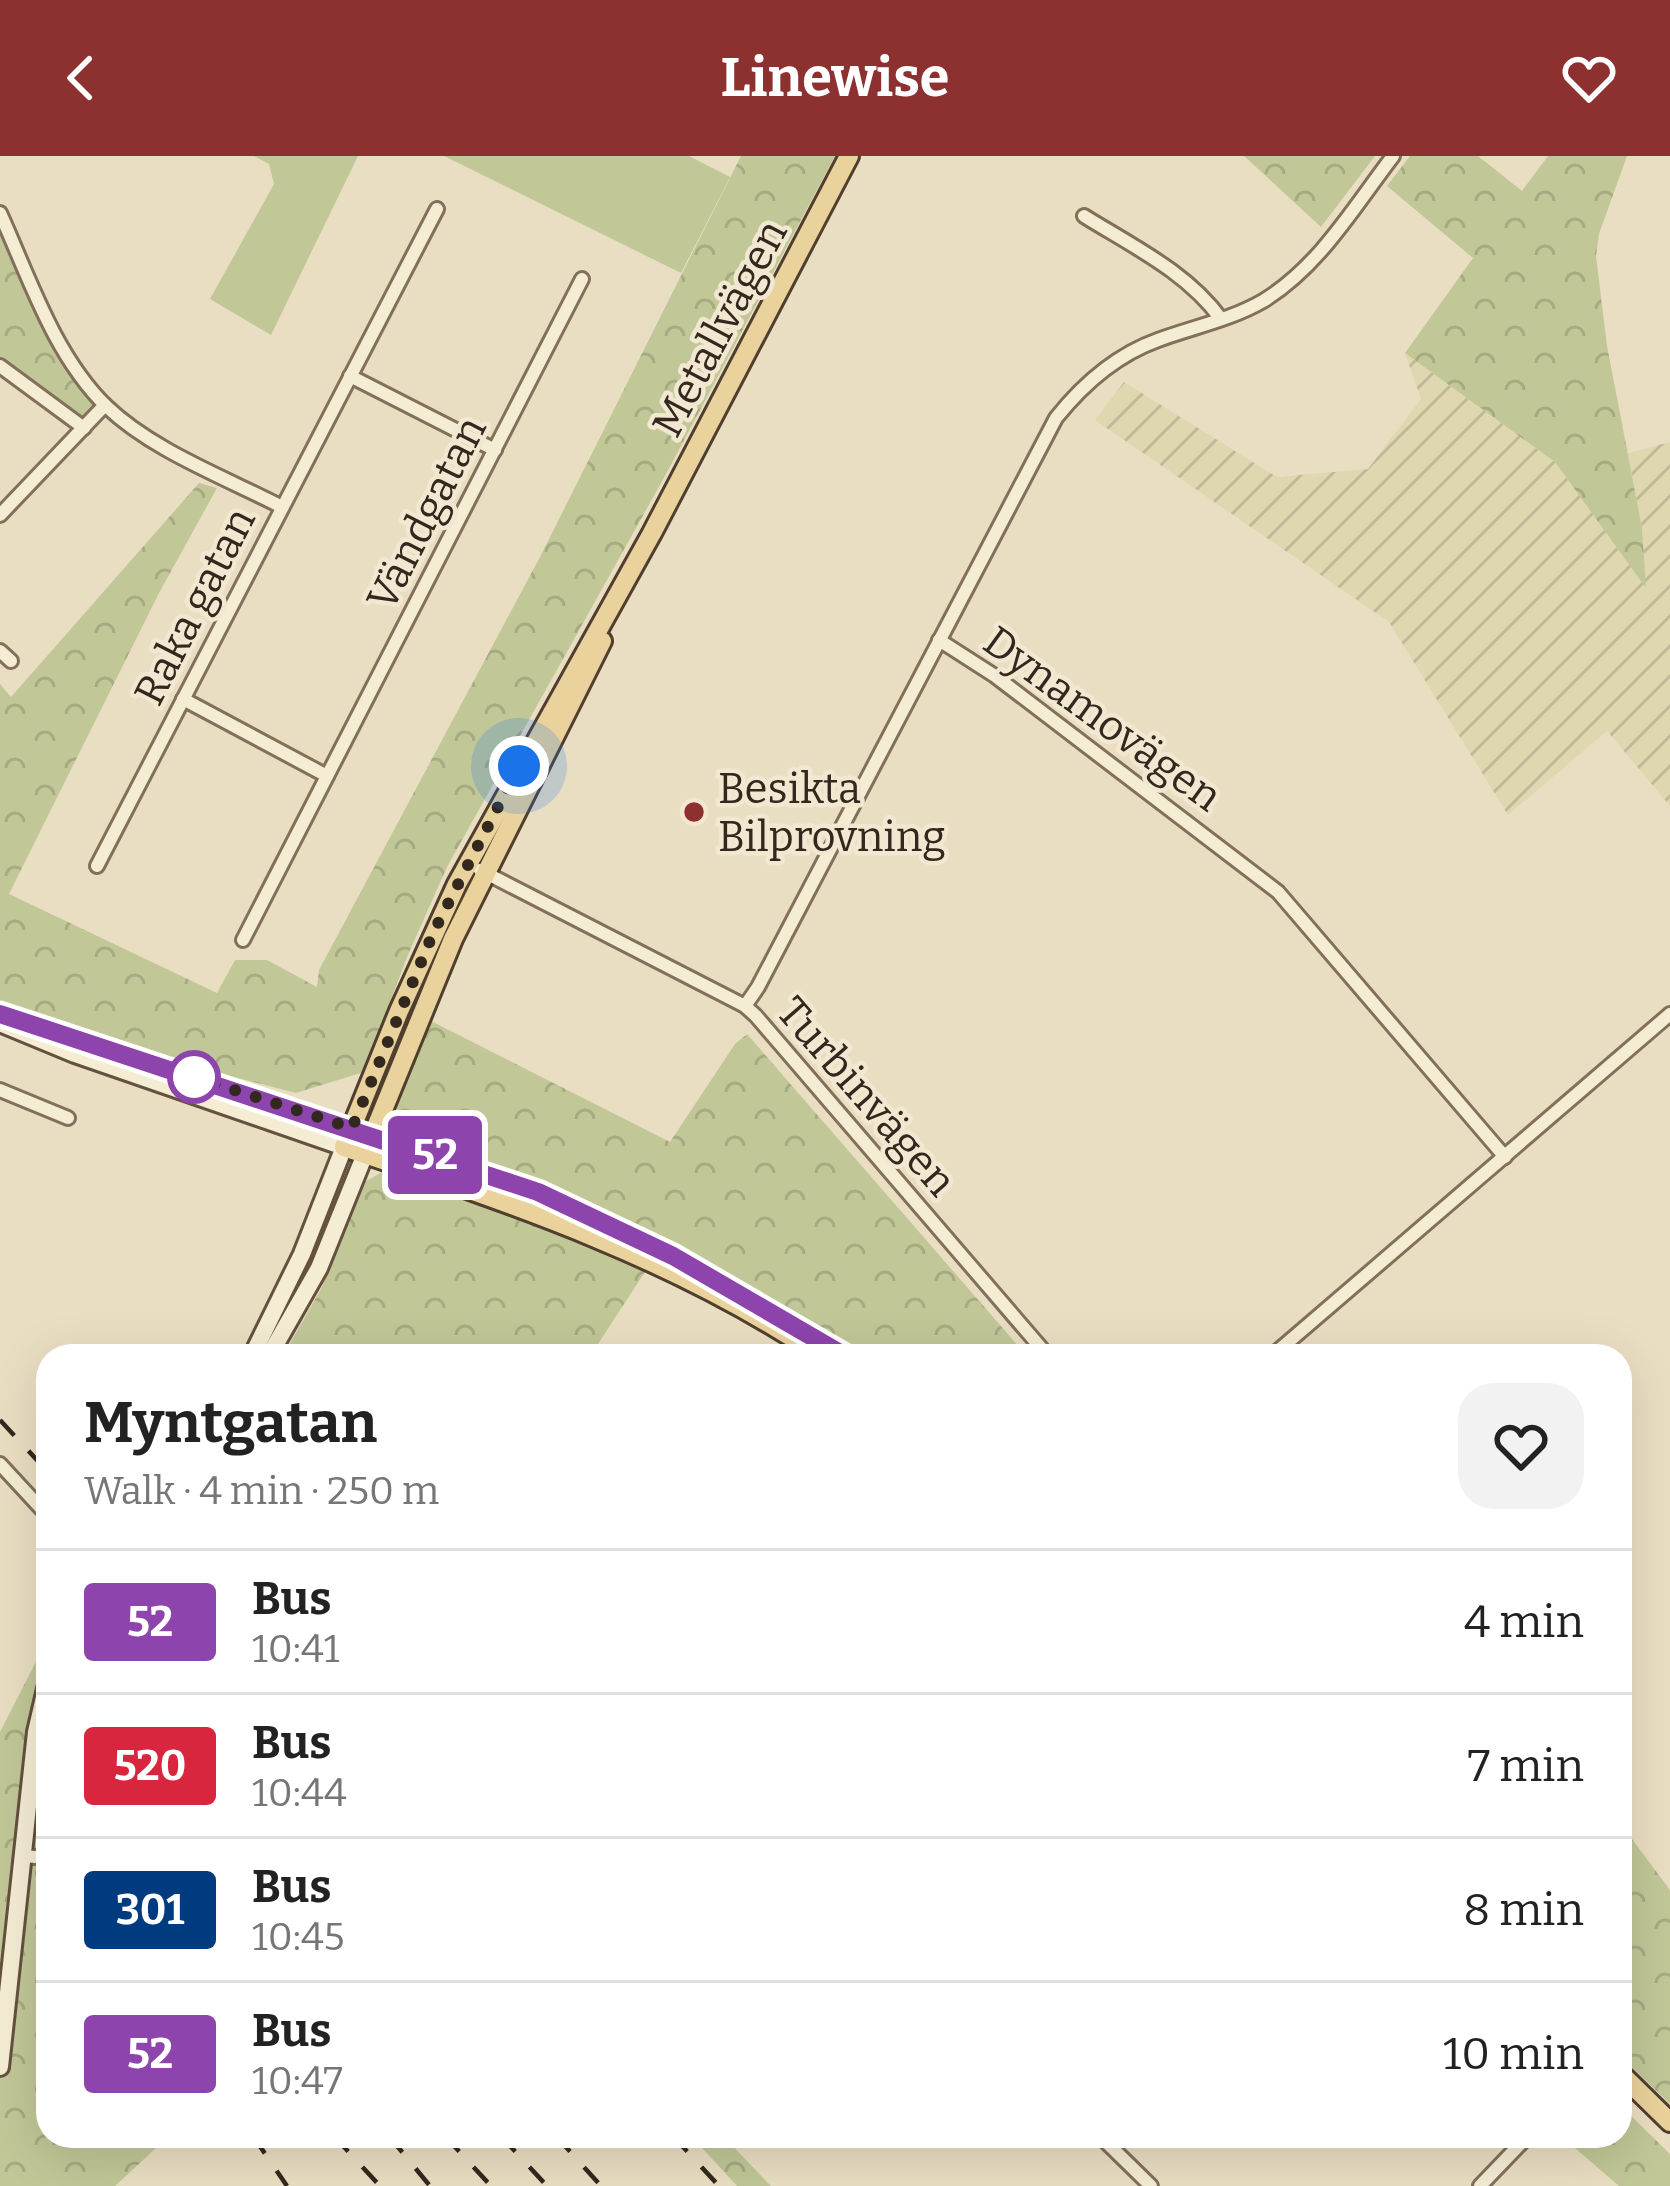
<!DOCTYPE html>
<meta charset="utf-8">
<style>
body{margin:0;font-family:Bitter,serif;background:#f2f2f2;color:#222;height:100vh;display:flex;flex-direction:column;font-size:45px;white-space:nowrap}
*{box-sizing:border-box;margin:0}
p{font-size:39px;color:#767676}
.icon{flex:none;width:66px;height:66px;fill:none;stroke:currentColor;stroke-width:2;stroke-linecap:round;stroke-linejoin:round}
.map{position:relative;flex:1;overflow:hidden}
.sheet{position:absolute;left:36px;top:1188px;width:1596px;height:804px;display:flex;flex-direction:column;background:#fff;border-radius:36px;box-shadow:0 12px 48px #0002}
.sheet>*{flex:none}
.badge{padding:0 24px;border-radius:9px;font-size:42px;line-height:78px}
.you{position:absolute;width:60px;height:60px;margin:-30px;border:9px solid #fff;border-radius:50%;background:#1a73e8;box-shadow:0 0 0 18px #1a73e833}
.map>.badge{position:absolute;translate:-50% -50%;box-shadow:0 0 0 6px #fff}
.round{display:grid;place-items:center;flex:none;width:126px;height:126px;border-radius:36px;background:#f2f2f2}
.head{display:flex;align-items:center;justify-content:space-between;height:204px;padding:0 48px}
h1{font-size:57px;font-weight:700;line-height:90px}
ul{padding:0;list-style:none}
li{display:flex;align-items:center;gap:36px;height:144px;padding:0 48px;border-top:3px solid #e0e0e0}
li div{flex:1}
li b{display:block;font-size:45px}
li em{font-style:normal}
li .badge{min-width:132px;font-weight:700;text-align:center}
header{display:flex;justify-content:space-between;align-items:center;height:156px;padding:0 48px;background:#8c3030;color:#fff;font-size:54px;font-weight:700}
.map>svg:first-child{display:block}
.farmland{fill:url(#farmland-furrows)}
.forest{fill:url(#forest-crowns)}
.green{fill:#c1c797}
.lines{fill:none;stroke-linecap:round;stroke-linejoin:round}
.street-casing{stroke:#82705b;stroke-width:18}
.secondary-casing{stroke:#64513e;stroke-width:22}
.primary-casing{stroke:#503e2f;stroke-width:24}
.street{stroke:#f5ecd4;stroke-width:12}
.secondary{stroke:#f5ecd4;stroke-width:16}
.primary{stroke:#ead29c;stroke-width:18}
.rail{stroke:#33281e;stroke-width:4.5;stroke-dasharray:21 21;stroke-linecap:butt}
.line-casing{stroke:#fff;stroke-width:27}
.line{stroke:#8e44ad;stroke-width:18}
.walk{stroke:#33281e;stroke-width:12;stroke-dasharray:0 21.6}
.poi-dot{fill:#8c3030;stroke:#f2e8d1;stroke-width:4.5}
.stop-dot{fill:#fff;stroke:#8e44ad;stroke-width:6}
.labels{text-anchor:middle;stroke-width:9;stroke-linejoin:round;paint-order:stroke}
.street-label{font-size:42px;fill:#33281e;stroke:#f2e8d1}
.poi-label{font-size:42px;fill:#33281e;stroke:#f2e8d1;text-anchor:start}
</style>
<header><svg class="icon" aria-label="back" viewBox="0 0 24 24"><path d="M15 5l-7 7 7 7"/></svg>Linewise<svg class="icon" aria-label="heart" viewBox="0 0 24 24"><path d="M12 20l-8-8c-3-5 5-10 8-4 3-6 11-1 8 4z"/></svg></header>
<div class="map">
<svg width="1670" height="2030" viewBox="0 0 1670 2030">
<defs>
<pattern id="farmland-furrows" width="10" height="10" patternUnits="userSpaceOnUse" patternTransform="scale(3)"><rect width="10" height="10" fill="#dfd7b0"/><path d="M-1 1l2-2M0 10L10 0M9 11l2-2" fill="none" stroke="#c0b997"/></pattern>
<pattern id="forest-crowns" width="20" height="18" patternUnits="userSpaceOnUse" patternTransform="scale(3)"><rect width="20" height="18" fill="#c1c797"/><path d="M2 6a3 3 0 1 1 6 0M12 15a3 3 0 1 1 6 0" fill="none" stroke="#a6ab82"/></pattern>
</defs>
<rect width="100%" height="100%" fill="#eadec2"/>
<path class="farmland" d="M1607,190L1628,297L1670,286V650L1607,575L1508,659L1389,466L1095,264L1124,226L1277,321L1368,313L1421,243L1405,197L1555,306L1645,430L1642,372Z"/>
<g class="forest">
<path d="M741,0H835L665,320L447,711L407,801L364,916L296,937L80,881L0,849V528L11,541L199,327L217,332L159,437L9,738L217,837L235,804H267L317,831L319,814L540,401Z"/>
<path d="M1244,0H1375L1321,71Z"/>
<path d="M1410,0H1478L1522,35L1548,0H1627L1599,78L1596,100L1607,190L1642,372L1646,432L1555,306L1405,197L1473,102L1387,30Z"/>
<path d="M0,52L57,181L104,250L86,278L0,213Z"/>
<path d="M427,863L670,986L735,888L747,878L1027,1200H864L828,1175L677,1091L531,1024L411,982L400,974L396,949Z"/>
<path d="M382,1016L443,1034L647,1113L590,1200H283L322,1131L363,1027Z"/>
<path d="M48,1482V1980H169L115,2030H0V1576Z"/>
<path d="M1620,1667L1670,1734V1948L1620,1900Z"/>
<path d="M1620,1949L1670,1998V2030H1619L1561,1980H1620Z"/>
<path d="M691,1980H723L771,2030H737Z"/>
</g>
<g class="green">
<path d="M254,0H358L271,179L210,143L274,28L269,8Z"/>
<path d="M444,0H689L730,21L681,117Z"/>
</g>
<g class="lines">
<g class="street-casing">
<g id="street">
<path d="M0,57C29,121 54,199 106,250C153,295 224,321 282,351"/>
<path d="M1084,60C1132,90 1187,116 1221,163"/>
<path d="M0,210L84,272"/>
<path d="M350,220L495,294"/>
<path d="M0,359L105,249"/>
<path d="M939,484L995,520L1278,736L1505,1001"/>
<path d="M0,495L11,505"/>
<path d="M183,543L327,620"/>
<path d="M97,710L437,53"/>
<path d="M480,714L745,850L756,860L1048,1200"/>
<path d="M243,784L582,123"/>
<path d="M745,850L758,831L1056,262C1084,227 1116,199 1158,184C1193,171 1230,164 1263,145C1319,111 1354,51 1393,0"/>
<path d="M0,934L68,962"/>
<path d="M1272,1200L1670,858"/>
<path d="M0,1308L48,1360"/>
<path d="M23,1700L48,1702"/>
<path d="M1100,1980L1151,2030"/>
<path d="M1480,2030L1528,1980"/>
</g>
</g>
<g class="secondary-casing">
<g id="secondary">
<path d="M0,858L352,972"/>
<path d="M0,867L75,898L344,991L302,1098L252,1200"/>
<path d="M269,1200L319,1112L365,998"/>
<path d="M0,1911L36,1576L48,1524"/>
</g>
</g>
<g class="primary-casing">
<g id="primary">
<path d="M361,975L538,1036L685,1107"/>
<path d="M365,998L453,783L602,485"/>
<path d="M813,1181L845,1200"/>
<path d="M821,1200C671,1100 513,1048 344,991L399,855L457,728L652,377L849,0"/>
<path d="M1620,1917L1670,1966"/>
</g>
</g>
<use href="#street" class="street"/>
<use href="#secondary" class="secondary"/>
<use href="#primary" class="primary"/>
<g class="rail">
<path d="M0,1264L48,1316"/>
<path d="M253,1980L287,2030"/>
<path d="M334,1980L380,2030"/>
<path d="M389,1980L430,2030"/>
<path d="M445,1980L491,2030"/>
<path d="M501,1980L547,2030"/>
<path d="M556,1980L601,2030"/>
<path d="M673,1980L719,2030"/>
</g>
</g>
<g class="lines">
<g class="line-casing">
<path id="line" d="M0,858L538,1036L673,1100L845,1200"/>
</g>
<use href="#line" class="line"/>
<path class="walk" d="M194,921L352,972L434,775L519,610"/>
</g>
<circle class="poi-dot" cx="694" cy="656" r="12"/>
<circle class="stop-dot" cx="194" cy="921" r="24"/>
<g class="labels">
<g class="street-label">
<text transform="translate(719 172) rotate(-62)" y="15">Metallvägen</text>
<text transform="translate(426 357) rotate(-63)" y="15">Vändgatan</text>
<text transform="translate(194 450) rotate(-63)" y="15">Raka gatan</text>
<text transform="translate(1103 562) rotate(36)" y="15">Dynamovägen</text>
<text transform="translate(867 940) rotate(49)" y="15">Turbinvägen</text>
</g>
<g class="poi-label">
<text x="718" y="647">Besikta<tspan x="718" dy="48">Bilprovning</tspan></text>
</g>
</g>
</svg>
<div class="you" style="left:519px;top:610px"></div>
<b class="badge" style="left:435px;top:999px;background:#8e44ad;color:#fff">52</b>
<section class="sheet">
<div class="head"><div><h1>Myntgatan</h1><p>Walk · 4 min · 250 m</p></div><a class="round"><svg class="icon" aria-label="heart" viewBox="0 0 24 24"><path d="M12 20l-8-8c-3-5 5-10 8-4 3-6 11-1 8 4z"/></svg></a></div>
<ul>
<li><span class="badge" style="background:#8e44ad;color:#fff">52</span><div><b>Bus</b><p>10:41</p></div><em>4 min</em></li>
<li><span class="badge" style="background:#d7263d;color:#fff">520</span><div><b>Bus</b><p>10:44</p></div><em>7 min</em></li>
<li><span class="badge" style="background:#003b80;color:#fff">301</span><div><b>Bus</b><p>10:45</p></div><em>8 min</em></li>
<li><span class="badge" style="background:#8e44ad;color:#fff">52</span><div><b>Bus</b><p>10:47</p></div><em>10 min</em></li>
</ul>
</section>
</div>
